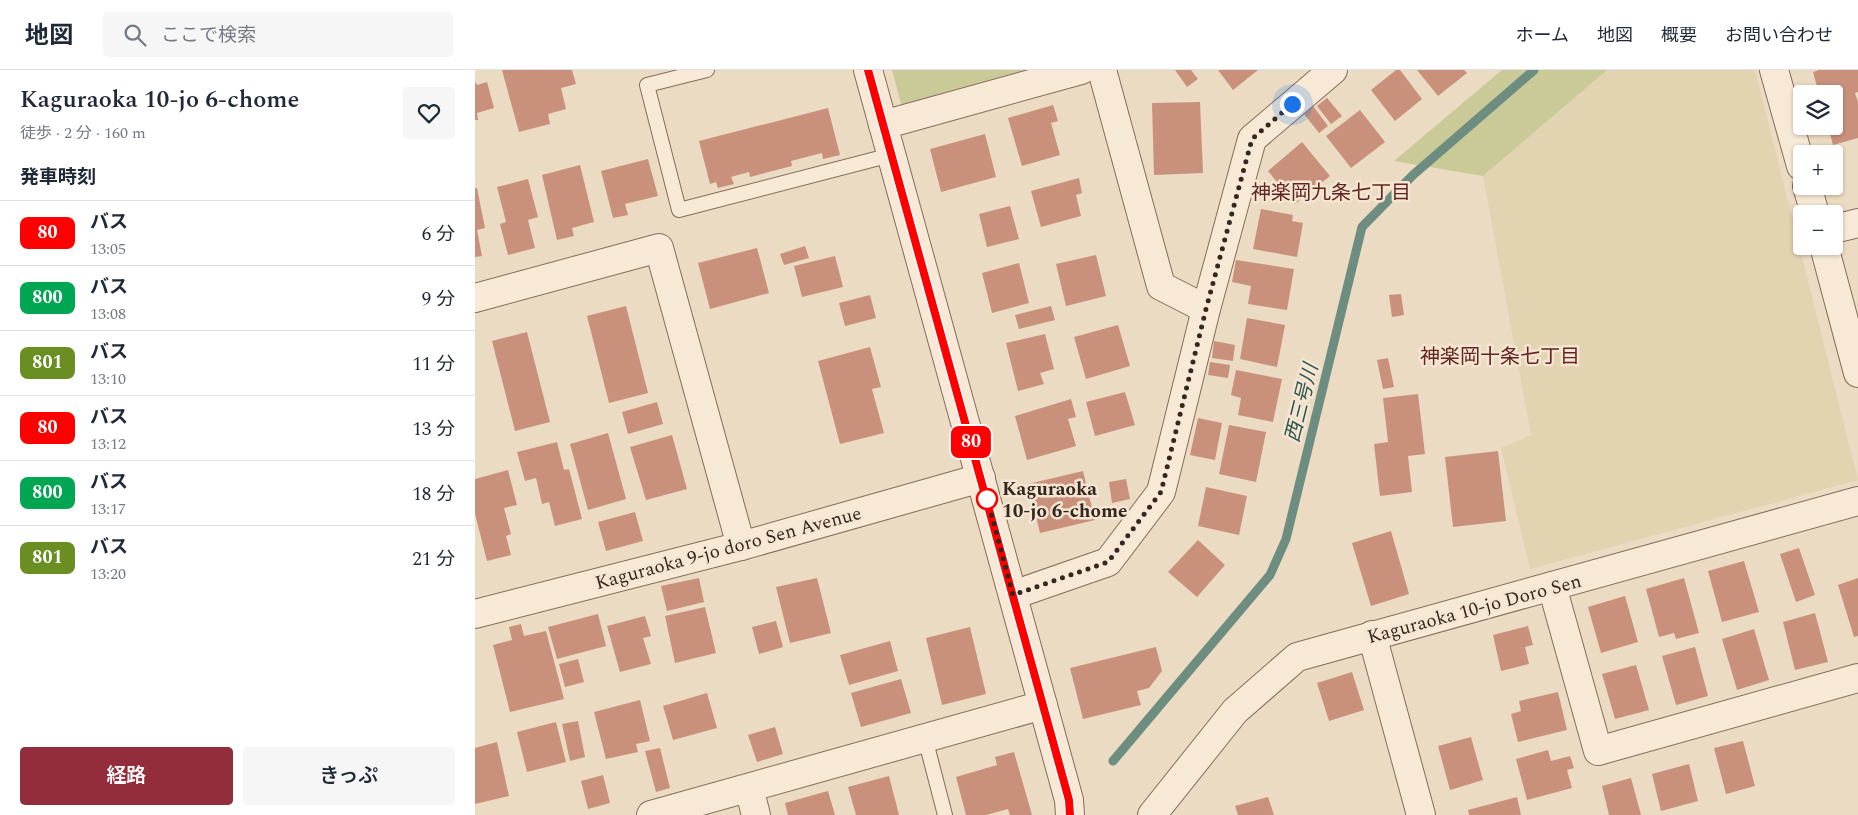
<!DOCTYPE html>
<html lang="ja">
<meta charset="utf-8">
<style>
body{margin:0;font-family:Spectral,"Noto Sans JP",serif;background:#f6f6f7;color:#1f2937;height:100vh;display:flex;flex-direction:column;font-size:19px;white-space:nowrap}
*{box-sizing:border-box;margin:0}
p{font-size:16px;color:#747a83}
.icon{flex:none;width:28px;height:28px;fill:none;stroke:currentColor;stroke-width:2;stroke-linecap:round;stroke-linejoin:round}
.map{position:relative;flex:1;overflow:hidden}
.sheet{display:flex;flex-direction:column;background:#fff;width:475px}
.sheet>*{flex:none}
.badge{padding:0 10px;border-radius:8px;font-size:18px;line-height:32px}
.controls{position:absolute;left:1318px;top:15px;display:grid;gap:10px}
.controls a{display:grid;place-items:center;width:50px;height:50px;border-radius:5px;background:#fff;box-shadow:0 1px 4px #0004;font-size:25px}
.you{position:absolute;width:25px;height:25px;margin:-12px;border:4px solid #fff;border-radius:50%;background:#1a73e8;box-shadow:0 0 0 8px #1a73e833}
.map>.badge{position:absolute;translate:-50% -50%;box-shadow:0 0 0 2px #fff}
h2{padding:0 20px;font-size:19px;line-height:45px}
.round{display:grid;place-items:center;flex:none;width:52px;height:52px;border-radius:5px;background:#f6f6f7}
.overview{display:flex;align-items:center;justify-content:space-between;height:85px;padding:0 20px}
h1{font-size:24px;font-weight:600;line-height:38px}
.primary-button{display:flex;gap:10px;margin-top:auto;padding:10px 20px}
.primary-button a{flex:1;height:58px;border-radius:5px;background:#932d3c;color:#fff;font-size:20px;font-weight:600;line-height:58px;text-align:center}
.primary-button a+a{background:#f6f6f7;color:#1f2937}
ul{padding:0;list-style:none}
li{display:flex;align-items:center;gap:15px;height:65px;padding:0 20px;border-top:1px solid #e0e1e3}
li div{flex:1}
li b{display:block;font-size:19px}
li em{font-style:normal}
li .badge{min-width:55px;font-weight:700;text-align:center}
header{display:flex;align-items:center;gap:30px;box-sizing:border-box;height:70px;padding:0 25px;background:#fff;border-bottom:1px solid #e0e1e3}
header strong{font-size:24px}
nav{display:flex;gap:28px;margin-inline-start:auto;font-size:18px}
.search{width:350px;height:45px;background:#f6f6f7;display:flex;align-items:center;gap:12px;box-sizing:border-box;padding:0 18px;border-radius:5px;color:#747a83;font-size:19px}
main{display:flex;flex:1;min-height:0}
.map>svg:first-child{display:block}
.farmland{fill:#e2d3b1}
.green{fill:#cac998}
.lines{fill:none;stroke-linecap:round;stroke-linejoin:round}
.stream{stroke:#6d8d81;stroke-width:9}
.building{fill:#c9917b}
.service-casing{stroke:#866c5b;stroke-width:16}
.minor-casing{stroke:#866c5b;stroke-width:30}
.service{stroke:#f7e9d6;stroke-width:14}
.minor{stroke:#f7e9d6;stroke-width:28}
.line-casing{stroke:#fff;stroke-width:11}
.line{stroke:#f00;stroke-width:8}
.walk{stroke:#36271e;stroke-width:5;stroke-dasharray:0 9}
.stop-dot{fill:#fff;stroke:#f00;stroke-width:2.5}
.labels{text-anchor:middle;stroke-width:5;stroke-linejoin:round;paint-order:stroke}
.stop-label{font-size:19px;font-weight:bold;fill:#36271e;stroke:#f4e6d3;text-anchor:start}
.street-label{font-size:19px;fill:#36271e;stroke:#f4e6d3}
.neighbourhood-label{font-size:20px;fill:#61241f;stroke:#f4e6d3}
.water-label{font-size:20px;font-style:italic;fill:#2e564e;stroke:#f4e6d3}
</style>
<header>
<strong>地図</strong>
<div class="search"><svg class="icon" aria-label="search" viewBox="0 0 24 24"><circle cx="10" cy="10" r="6"/><path d="M15 15l6 6"/></svg>ここで検索</div>
<nav><a>ホーム</a><a>地図</a><a>概要</a><a>お問い合わせ</a></nav>
</header>
<main>
<section class="sheet">
<div class="overview"><div><h1>Kaguraoka 10-jo 6-chome</h1><p>徒歩 · 2 分 · 160 m</p></div><a class="round"><svg class="icon" aria-label="heart" viewBox="0 0 24 24"><path d="M12 20l-8-8c-3-5 5-10 8-4 3-6 11-1 8 4z"/></svg></a></div>
<h2>発車時刻</h2>
<ul>
<li><span class="badge" style="background:#f00;color:#fff">80</span><div><b>バス</b><p>13:05</p></div><em>6 分</em></li>
<li><span class="badge" style="background:#00a651;color:#fff">800</span><div><b>バス</b><p>13:08</p></div><em>9 分</em></li>
<li><span class="badge" style="background:#6b8e23;color:#fff">801</span><div><b>バス</b><p>13:10</p></div><em>11 分</em></li>
<li><span class="badge" style="background:#f00;color:#fff">80</span><div><b>バス</b><p>13:12</p></div><em>13 分</em></li>
<li><span class="badge" style="background:#00a651;color:#fff">800</span><div><b>バス</b><p>13:17</p></div><em>18 分</em></li>
<li><span class="badge" style="background:#6b8e23;color:#fff">801</span><div><b>バス</b><p>13:20</p></div><em>21 分</em></li>
</ul>
<div class="primary-button"><a>経路</a><a>きっぷ</a></div>
</section>
<div class="map">
<svg width="1383" height="745" viewBox="0 0 1383 745">
<rect width="100%" height="100%" fill="#ecdbc3"/>
<path class="farmland" d="M1132,0H1280L1383,410L1055,499L1026,378L1056,365L1008,106Z"/>
<g class="green">
<path d="M417,0H606L430,49Z"/>
<path d="M1027,0H1132L1008,106L919,91Z"/>
</g>
<g class="lines">
<path class="stream" d="M638,691L795,505L811,469L887,157L938,105L1059,0"/>
</g>
<g class="building">
<path d="M27,0H97L101,14L86,18L91,39L73,44L75,54L44,62Z"/>
<path d="M700,0H716L723,9L712,17Z"/>
<path d="M743,0H783L758,20Z"/>
<path d="M921,0H925L947,29L920,51L896,20Z"/>
<path d="M942,0H989L992,3L963,26Z"/>
<path d="M1344,0H1383V22L1380,23L1383,32V68L1358,75L1353,56H1359V24H1344L1338,2Z"/>
<path d="M0,11L2,15L12,12L19,38L2,43L3,50H0Z"/>
<path d="M852,28L867,46L856,54L842,36Z"/>
<path d="M725,32L728,103L679,105L677,33Z"/>
<path d="M578,35L583,51L576,53L585,85L547,96L533,48Z"/>
<path d="M838,36L853,56L844,63L829,44Z"/>
<path d="M353,38L365,85L348,89L347,83L316,91L317,96L275,107L274,102L256,107L259,114L243,118L241,112L235,114L224,71Z"/>
<path d="M885,40L910,72L876,98L851,66Z"/>
<path d="M510,64L521,107L466,122L455,79Z"/>
<path d="M827,72L855,106L820,134L793,101Z"/>
<path d="M173,89L183,126L150,134L153,145L138,148L126,101Z"/>
<path d="M105,95L119,152L97,158L99,166L82,170L67,105Z"/>
<path d="M604,108L607,123L601,125L606,146L566,157L556,121Z"/>
<path d="M53,109L63,147L53,150L60,178L33,185L25,154L31,152L22,117Z"/>
<path d="M0,118H2L10,158L2,160L7,186L0,187Z"/>
<path d="M535,136L544,169L512,177L504,144Z"/>
<path d="M786,139L818,145L817,151L828,153L822,187L778,179Z"/>
<path d="M330,176L334,188L309,195L305,184Z"/>
<path d="M282,178L294,223L235,239L223,193Z"/>
<path d="M621,185L631,226L591,236L581,194Z"/>
<path d="M360,186L368,217L327,227L319,196Z"/>
<path d="M761,190L819,199L812,240L773,234L776,216L757,212Z"/>
<path d="M544,193L554,233L517,243L507,203Z"/>
<path d="M926,224L929,245L917,247L914,225Z"/>
<path d="M395,225L401,248L370,256L364,233Z"/>
<path d="M151,236L173,323L134,333L112,246Z"/>
<path d="M576,236L580,250L544,259L540,245Z"/>
<path d="M772,248L810,255L802,297L765,289Z"/>
<path d="M643,255L655,296L611,309L599,267Z"/>
<path d="M52,262L75,352L40,361L17,271Z"/>
<path d="M570,264L579,299L565,303L569,314L543,321L531,273Z"/>
<path d="M739,271L760,275L758,291L737,288Z"/>
<path d="M395,277L406,317L397,319L409,363L365,374L343,291Z"/>
<path d="M913,288L919,317L908,319L902,290Z"/>
<path d="M735,292L755,295L753,308L733,305Z"/>
<path d="M761,300L807,309L798,352L763,345L766,328L756,325Z"/>
<path d="M650,322L660,355L620,366L611,332Z"/>
<path d="M943,324L950,384L933,386L937,422L905,426L899,374L913,372L908,328Z"/>
<path d="M596,329L601,347L593,349L601,376L552,390L540,346Z"/>
<path d="M182,332L188,354L153,364L147,342Z"/>
<path d="M723,348L747,353L740,390L715,385Z"/>
<path d="M754,355L791,362L781,412L744,404Z"/>
<path d="M133,363L151,429L113,440L95,374Z"/>
<path d="M197,365L212,419L171,430L155,377Z"/>
<path d="M82,372L89,400L94,399L107,449L80,456L74,432L67,434L61,408L50,411L42,382Z"/>
<path d="M1023,381L1031,451L978,457L970,387Z"/>
<path d="M33,400L42,435L29,438L36,464L31,466L36,485L12,491L0,444V409Z"/>
<path d="M608,401L620,450L565,463L553,414Z"/>
<path d="M651,409L655,429L637,433L634,412Z"/>
<path d="M731,417L772,426L764,465L723,456Z"/>
<path d="M160,442L168,471L131,481L123,452Z"/>
<path d="M916,461L934,524L896,536L877,473Z"/>
<path d="M723,470L750,495L722,527L693,502Z"/>
<path d="M1324,478L1340,525L1321,532L1305,484Z"/>
<path d="M1269,491L1284,542L1247,552L1233,501Z"/>
<path d="M224,508L229,532L192,541L186,516Z"/>
<path d="M342,508L356,563L315,573L301,517Z"/>
<path d="M1209,508L1224,563L1201,569L1199,563L1184,567L1171,519Z"/>
<path d="M1383,508V566L1379,567L1363,515Z"/>
<path d="M1150,526L1163,572L1126,583L1113,537Z"/>
<path d="M230,537L241,583L200,593L190,546Z"/>
<path d="M1340,543L1353,592L1320,600L1308,552Z"/>
<path d="M123,544L131,576L82,589L73,557Z"/>
<path d="M170,546L176,566L168,568L176,594L145,602L132,556Z"/>
<path d="M301,551L308,577L284,584L277,557Z"/>
<path d="M46,554L49,566L71,561L89,629L35,642L18,575L37,570L34,557Z"/>
<path d="M1053,556L1058,575L1050,577L1054,594L1026,601L1018,565Z"/>
<path d="M495,557L511,624L467,635L451,568Z"/>
<path d="M1279,559L1294,610L1262,620L1247,569Z"/>
<path d="M415,571L423,601L374,615L365,585Z"/>
<path d="M681,577L687,601L674,618L662,621L666,635L608,649L595,598Z"/>
<path d="M1220,577L1233,626L1201,635L1187,586Z"/>
<path d="M103,589L109,612L90,617L84,594Z"/>
<path d="M1161,595L1174,640L1140,649L1127,604Z"/>
<path d="M877,602L889,640L854,651L842,613Z"/>
<path d="M426,609L436,643L386,657L376,623Z"/>
<path d="M1083,622L1092,660L1043,672L1036,644L1046,641L1044,631Z"/>
<path d="M232,623L242,658L198,670L188,636Z"/>
<path d="M165,630L175,671L161,674L163,682L131,689L119,642Z"/>
<path d="M103,651L110,687L95,691L87,654Z"/>
<path d="M81,652L91,692L52,702L42,662Z"/>
<path d="M300,657L308,684L282,692L273,665Z"/>
<path d="M996,667L1008,710L975,720L963,676Z"/>
<path d="M1268,671L1280,716L1251,724L1239,678Z"/>
<path d="M22,672L34,726L0,734V678Z"/>
<path d="M185,678L195,718L181,722L170,681Z"/>
<path d="M1073,680L1076,691L1095,686L1099,698L1092,700L1097,718L1052,730L1041,689Z"/>
<path d="M539,682L557,745H535L533,739L511,745H491L481,707L522,695L520,687Z"/>
<path d="M1214,694L1223,731L1186,741L1177,704Z"/>
<path d="M128,705L135,733L113,739L106,711Z"/>
<path d="M414,706L424,745H381L373,717Z"/>
<path d="M1156,708L1166,745H1134L1127,716Z"/>
<path d="M353,721L360,745H313L310,733Z"/>
<path d="M793,727L799,745H763L760,736Z"/>
<path d="M1042,727L1046,745H994L993,740Z"/>
</g>
<g class="lines">
<g class="service-casing">
<g id="service">
<path d="M232,0L172,15L204,140L416,85"/>
<path d="M450,668L470,745"/>
</g>
</g>
<g class="minor-casing">
<g id="minor">
<path d="M393,0L594,730L595,745"/>
<path d="M627,0L686,216L731,239"/>
<path d="M1299,0L1326,96"/>
<path d="M408,55L606,0"/>
<path d="M1332,116L1340,144"/>
<path d="M1359,159L1383,153"/>
<path d="M1349,176L1383,303"/>
<path d="M0,228L184,178L266,476"/>
<path d="M1077,516L1123,681L1383,608"/>
<path d="M538,525L633,492L686,422L731,239L777,69L858,0"/>
<path d="M0,544L266,476L506,408"/>
<path d="M897,565L946,745"/>
<path d="M274,718L281,745"/>
<path d="M176,745L568,635"/>
<path d="M677,745L760,641L822,587L1383,431"/>
</g>
</g>
<use href="#service" class="service"/>
<use href="#minor" class="minor"/>
</g>
<g class="lines">
<g class="line-casing">
<path id="line" d="M393,0L594,730L595,745"/>
</g>
<use href="#line" class="line"/>
<path class="walk" d="M512,429L511,424L538,525L633,492L686,422L731,239L777,69L817,34"/>
</g>
<circle class="stop-dot" cx="512" cy="429" r="10"/>
<g class="labels">
<g class="stop-label">
<text x="527" y="425">Kaguraoka<tspan x="527" dy="22">10-jo 6-chome</tspan></text>
</g>
<g class="street-label">
<text transform="translate(253 477) rotate(-15)" y="7">Kaguraoka 9-jo doro Sen Avenue</text>
<text transform="translate(999 538) rotate(-15)" y="7">Kaguraoka 10-jo Doro Sen</text>
</g>
<g class="neighbourhood-label">
<text x="856" y="129">神楽岡九条七丁目</text>
<text x="1025" y="293">神楽岡十条七丁目</text>
</g>
<g class="water-label">
<text transform="translate(826 333) rotate(-76)" y="7">西三号川</text>
</g>
</g>
</svg>
<div class="controls">
<a><svg class="icon" aria-label="layers" viewBox="0 0 24 24"><path d="M12 4l9 5-9 5-9-5zM3 14l9 5 9-5"/></svg></a>
<a>+</a>
<a>−</a>
</div>
<div class="you" style="left:817px;top:34px"></div>
<b class="badge" style="left:496px;top:372px;background:#f00;color:#fff">80</b>
</div>
</main>
